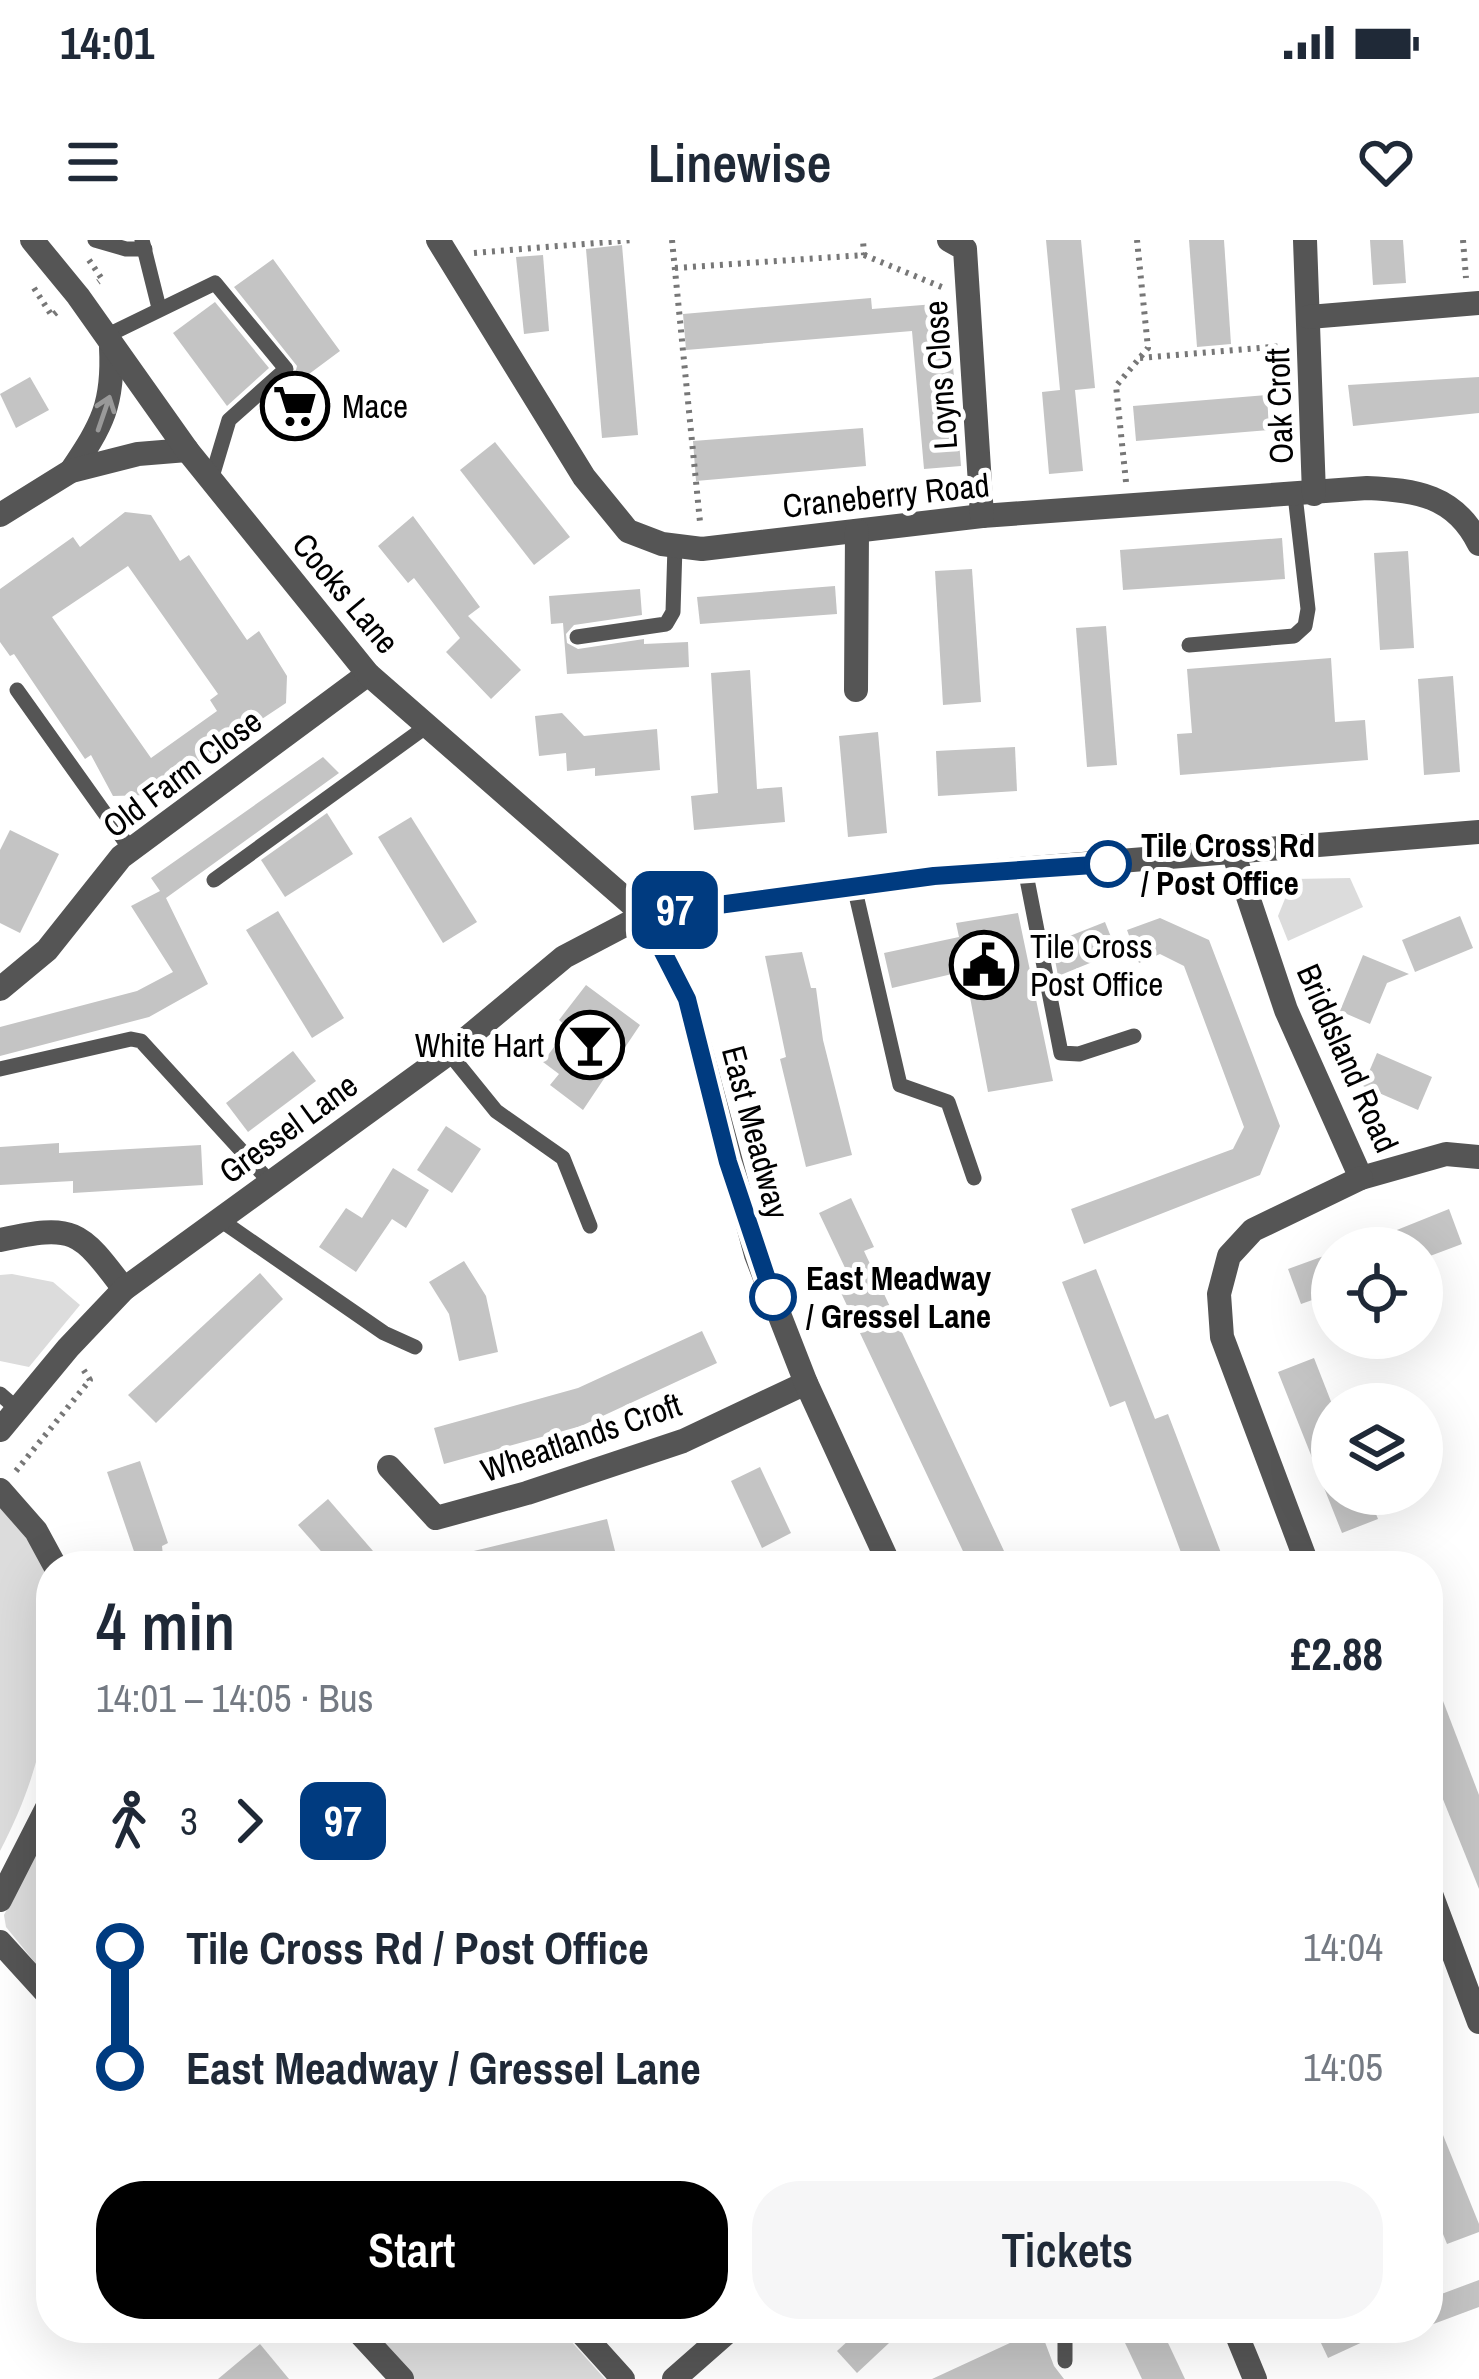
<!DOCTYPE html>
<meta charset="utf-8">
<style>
body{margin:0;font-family:"Archivo Narrow",sans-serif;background:#f6f6f7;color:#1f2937;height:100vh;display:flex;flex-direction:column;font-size:45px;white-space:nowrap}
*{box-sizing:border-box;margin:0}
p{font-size:39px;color:#747a83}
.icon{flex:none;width:66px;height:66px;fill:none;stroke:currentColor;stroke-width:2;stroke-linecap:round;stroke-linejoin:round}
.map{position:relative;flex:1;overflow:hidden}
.sheet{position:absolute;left:36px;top:1311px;width:1407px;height:792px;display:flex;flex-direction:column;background:#fff;border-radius:48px;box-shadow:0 12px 48px #0002}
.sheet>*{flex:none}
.badge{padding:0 24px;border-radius:18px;font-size:42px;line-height:78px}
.tools{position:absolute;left:1311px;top:987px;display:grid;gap:24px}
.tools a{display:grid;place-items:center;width:132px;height:132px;border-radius:50%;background:#fff;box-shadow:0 12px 48px #0002;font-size:60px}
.map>.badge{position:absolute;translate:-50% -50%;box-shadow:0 0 0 6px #fff}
.legs{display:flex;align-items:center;gap:18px;height:132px;padding:0 60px;font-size:39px}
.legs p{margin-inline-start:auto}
.overview{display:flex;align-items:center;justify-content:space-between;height:204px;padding:0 60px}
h1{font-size:66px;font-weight:600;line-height:90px}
.primary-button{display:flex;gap:24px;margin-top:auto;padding:24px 60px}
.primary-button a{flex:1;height:138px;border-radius:48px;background:#000;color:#fff;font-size:48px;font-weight:600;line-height:138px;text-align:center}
.primary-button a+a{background:#f6f6f7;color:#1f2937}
ul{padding:0 60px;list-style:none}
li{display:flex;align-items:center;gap:42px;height:120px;font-size:45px}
li i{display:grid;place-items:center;width:18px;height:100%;margin:0 15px;background:currentColor}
li i::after{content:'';width:30px;height:30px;margin:-15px;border:9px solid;border-radius:50%;background:#fff}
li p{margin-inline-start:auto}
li:first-child i{background:linear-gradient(#0000 50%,currentColor 0)}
li:last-child i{background:linear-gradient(currentColor 50%,#0000 0)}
.status{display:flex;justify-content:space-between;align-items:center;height:84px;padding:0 60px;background:#fff;direction:ltr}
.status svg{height:33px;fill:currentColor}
header{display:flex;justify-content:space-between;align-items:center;height:156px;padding:0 60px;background:#fff;font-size:54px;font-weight:600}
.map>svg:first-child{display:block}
.green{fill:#dcdcdc}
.building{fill:#c4c4c4;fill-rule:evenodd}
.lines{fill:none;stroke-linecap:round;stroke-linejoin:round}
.path{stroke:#777;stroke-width:6;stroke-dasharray:3 6;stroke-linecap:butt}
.service{stroke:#555;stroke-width:15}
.minor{stroke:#555;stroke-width:24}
.tertiary{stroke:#555;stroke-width:24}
.oneway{stroke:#999}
.line-1-casing{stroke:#fff;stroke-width:27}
.line-1{stroke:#003b80;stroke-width:18}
.stop-1-dot{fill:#fff;stroke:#003b80;stroke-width:6}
.labels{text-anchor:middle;stroke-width:10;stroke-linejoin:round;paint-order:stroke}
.street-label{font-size:33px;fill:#000;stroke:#fff}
.poi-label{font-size:33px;fill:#000;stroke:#fff;text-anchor:start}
.stop-label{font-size:33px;font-weight:bold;fill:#000;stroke:#fff;text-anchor:start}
</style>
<div class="status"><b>14:01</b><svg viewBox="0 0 49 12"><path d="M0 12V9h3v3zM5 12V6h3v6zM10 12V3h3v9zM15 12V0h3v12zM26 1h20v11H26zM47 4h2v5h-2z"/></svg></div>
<header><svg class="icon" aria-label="menu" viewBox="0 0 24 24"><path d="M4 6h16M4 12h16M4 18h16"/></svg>Linewise<svg class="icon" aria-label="heart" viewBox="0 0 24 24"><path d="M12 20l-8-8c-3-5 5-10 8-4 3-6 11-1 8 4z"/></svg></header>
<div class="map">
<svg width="1479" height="2139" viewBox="0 0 1479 2139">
<rect width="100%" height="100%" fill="#fff"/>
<g class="green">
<path d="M1350,638L1363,667L1288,701L1278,676L1293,639Z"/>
<path d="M12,1034L53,1042L80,1065L29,1127L0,1121V1035Z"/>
<path d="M0,1265C20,1289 41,1312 48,1343C53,1364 51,1386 51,1408C51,1483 35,1544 0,1611Z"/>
<path d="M51,1584V1742L6,1687L4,1675Z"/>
<path d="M364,2088H559L605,2139H410Z"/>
</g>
<g class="building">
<path d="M1046,0H1081L1095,148L1075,150L1083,231L1049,234L1042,152L1060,150Z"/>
<path d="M1189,0H1224L1231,104L1197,107Z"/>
<path d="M1370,0H1403L1406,43L1373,45Z"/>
<path d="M622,5L638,195L602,198L586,9Z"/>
<path d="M543,15L549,91L524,94L516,17Z"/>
<path d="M273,19L340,111L309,134L331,164L282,199L260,169L257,171L294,138L297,126L234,47Z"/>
<path d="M871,58L872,69L948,63L961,226L924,229L912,91L686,110L683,74Z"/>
<path d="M215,62L269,128L227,166L173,93Z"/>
<path d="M30,137L49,170L16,188L0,154Z"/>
<path d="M1479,137V173L1353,186L1348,145Z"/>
<path d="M1267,155L1269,190L1136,201L1133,166Z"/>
<path d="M863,188L866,226L696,241L693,201Z"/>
<path d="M495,202L570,297L534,325L460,230Z"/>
<path d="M125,272L151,275L180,321L189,315L247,400L259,391L287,436L286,463L148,555L113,556L91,515L85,519L14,414L10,416L0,402V349L73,297L80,307ZM128,326L218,454L210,460L217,471L151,518L52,377Z"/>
<path d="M413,276L480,367L468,376L521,430L491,459L446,412L460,398L414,338L408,343L378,306Z"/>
<path d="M1282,298L1285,339L1123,350L1120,310Z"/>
<path d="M1408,311L1414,408L1380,410L1374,313Z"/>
<path d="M972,329L981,462L943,465L935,331Z"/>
<path d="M835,346L837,374L700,384L697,357Z"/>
<path d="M640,349L642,375L574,385L566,394L567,403L578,409L644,399V404L688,402L689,427L567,434L563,383L551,384L549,356Z"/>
<path d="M1106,386L1117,525L1087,527L1076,388Z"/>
<path d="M1331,418L1335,482L1365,480L1368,520L1180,535L1177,494L1192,493L1187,429Z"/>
<path d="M750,430L757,549L782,547L785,582L694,590L691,556L718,553L711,433Z"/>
<path d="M1453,436L1460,532L1424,535L1418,439Z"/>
<path d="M562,473L584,496L657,489L660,530L595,536V528L567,531L566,513L539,516L535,476Z"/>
<path d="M878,492L887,593L848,597L839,496Z"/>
<path d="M1015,507L1017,551L938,556L936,511Z"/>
<path d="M323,517L339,533L166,658L208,744L149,777L0,816V787L137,751L173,732L131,666L160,651L151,638Z"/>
<path d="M327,573L353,614L285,657L261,620Z"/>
<path d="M411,577L477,682L443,703L378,597Z"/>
<path d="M10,590L59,614L20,693L0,683V610Z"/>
<path d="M278,671L344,778L312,798L246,690Z"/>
<path d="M1018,673L1053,841L988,852L965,731L892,748L884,713L959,697L956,683Z"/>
<path d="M1460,676L1473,708L1415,732L1402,700Z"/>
<path d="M1160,678L1209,700L1280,886L1260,935L1084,1004L1071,969L1233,909L1244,887L1184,726L1160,714L1139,723L1127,690Z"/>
<path d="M1105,682L1117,712L1058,736L1052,703Z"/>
<path d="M802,712L811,748H816L823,800L852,915L806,927L780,819L786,817L765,716Z"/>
<path d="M1363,715L1409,734L1387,743L1370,784L1340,771Z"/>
<path d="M586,745L640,785L583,870L550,845L559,834L543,822L568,788L559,780Z"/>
<path d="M293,811L316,841L248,892L226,863Z"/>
<path d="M1377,813L1432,837L1418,870L1363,846Z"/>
<path d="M446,886L481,909L452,953L417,930Z"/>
<path d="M59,903V913L201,905L203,945L73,953V941L0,945V907Z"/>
<path d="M393,928L429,950L406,988L392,979L356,1032L319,1007L346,968L362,978Z"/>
<path d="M851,958L874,1007L864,1011L1011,1326H970L834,1038L847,1032L819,973Z"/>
<path d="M1449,969L1462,1004L1422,1019V1008H1352Z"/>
<path d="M1332,1013V1053L1301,1064L1288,1029Z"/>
<path d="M464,1021L486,1056L498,1112L459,1121L449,1074L429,1042Z"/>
<path d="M1096,1029L1155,1179L1168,1174L1226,1326H1186L1125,1161L1110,1167L1062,1042Z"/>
<path d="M260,1033L283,1059L156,1183L128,1155Z"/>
<path d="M702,1091L717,1123L581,1186L444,1224L434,1188L578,1148Z"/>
<path d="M1314,1118L1332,1164V1254H1368L1378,1279L1342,1293L1278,1132Z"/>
<path d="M140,1221L168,1303L162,1306L164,1326H139L107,1232Z"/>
<path d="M760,1227L791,1293L762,1308L731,1241Z"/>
<path d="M328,1259L386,1326H334L298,1285Z"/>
<path d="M607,1279L616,1315L571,1326H450L449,1317Z"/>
<path d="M1430,1427L1479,1555V1649L1428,1522Z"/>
<path d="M1428,1858L1479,1984V1992L1447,2004L1428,1957Z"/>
<path d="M1479,2040V2067L1428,2086V2059Z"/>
<path d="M862,2088H905L857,2133L837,2111Z"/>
<path d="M1118,2088H1161L1185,2139H1142Z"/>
<path d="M1314,2088H1393L1328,2118Z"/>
<path d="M1040,2089L1054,2126L1064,2139H932Z"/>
<path d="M260,2104L289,2139H218Z"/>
</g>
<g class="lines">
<g class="path">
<path d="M672,0L700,282"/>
<path d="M1463,0L1466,38"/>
<path d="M474,13L632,0"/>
<path d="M864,15L944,48"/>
<path d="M89,20L102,39L98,42"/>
<path d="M675,28L864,15L863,0"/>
<path d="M34,48L52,76L58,71"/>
<path d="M1140,118L1282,106"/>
<path d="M1126,242L1116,146L1148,108L1137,0"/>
<path d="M16,1231L90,1140L83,1129"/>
</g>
<g class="service">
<path d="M95,0L126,9H145"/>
<path d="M142,0L159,68"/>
<path d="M104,97L215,43L286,129L229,180L211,240"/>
<path d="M577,397L666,384L673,372L675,306"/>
<path d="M1189,405L1294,396L1305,386L1308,369L1295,255"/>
<path d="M17,450L131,610"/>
<path d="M1025,629L1061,813L1079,814L1134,796"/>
<path d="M214,640L427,486"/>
<path d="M854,646L900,845L948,862L974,938"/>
<path d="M449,813L496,871L563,918L590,986"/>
<path d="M0,829L131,799L141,801L270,942"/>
<path d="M219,979L384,1093L415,1107"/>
<path d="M0,1154L16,1168"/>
<path d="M1065,2121V2096L1071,2088"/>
</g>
<g class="minor">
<path d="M438,0L584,237L628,291L662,304L702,309L982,276L1367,248C1415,250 1455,255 1479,304"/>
<path d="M949,0L965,9L982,276"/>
<path d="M1305,0L1314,254"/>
<path d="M1309,77L1479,63"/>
<path d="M71,231C102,185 114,164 111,107"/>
<path d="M0,275L71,231L138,214L187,210"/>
<path d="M856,450L857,291"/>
<path d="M1234,615L1286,770L1361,938L1446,914L1479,917"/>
<path d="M0,749L47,710L121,617L368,434"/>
<path d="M0,1000C74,984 79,989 124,1049"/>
<path d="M389,1227L436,1278L527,1253L683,1201L806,1143"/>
<path d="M0,1250L36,1291L55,1326"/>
<path d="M1308,1326L1222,1097L1219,1054L1229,1016L1253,990L1361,938"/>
<path d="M1428,1646L1479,1782"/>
<path d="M0,1660L51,1560"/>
<path d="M0,1702L51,1758"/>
<path d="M355,2088L402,2139"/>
<path d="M577,2088L623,2139"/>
<path d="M674,2139L732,2088"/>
</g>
<g class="tertiary">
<path d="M32,0L78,56L187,210L368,434L644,675L687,759L756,1015L806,1143L890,1326"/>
<path d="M0,1190L68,1108L124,1049L449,813L564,717L644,675L934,636L1479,592"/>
<path d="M1234,2088L1255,2139"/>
</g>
</g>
<defs><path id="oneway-shaft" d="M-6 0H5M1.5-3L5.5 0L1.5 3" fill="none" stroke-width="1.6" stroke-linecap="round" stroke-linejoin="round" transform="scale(3)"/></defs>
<use class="oneway" href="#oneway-shaft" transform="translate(104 173) rotate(-71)"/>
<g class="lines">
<g class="line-1-casing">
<path id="line-1" d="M773,1057L728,922L687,759L644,675L934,636L1108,624"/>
</g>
<use href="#line-1" class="line-1"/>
</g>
<defs>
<g id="supermarket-ring" transform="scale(3.45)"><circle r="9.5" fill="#fff" stroke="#000" stroke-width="1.5"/><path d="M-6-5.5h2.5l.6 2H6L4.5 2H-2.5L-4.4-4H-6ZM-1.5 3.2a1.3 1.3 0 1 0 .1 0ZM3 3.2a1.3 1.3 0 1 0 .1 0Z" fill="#000"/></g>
<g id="civic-ring" transform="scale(3.45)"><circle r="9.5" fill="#fff" stroke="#000" stroke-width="1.5"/><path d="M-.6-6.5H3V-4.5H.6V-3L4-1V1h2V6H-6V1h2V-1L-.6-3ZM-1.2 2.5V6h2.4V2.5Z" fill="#000"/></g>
<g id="bar-ring" transform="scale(3.45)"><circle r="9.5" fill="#fff" stroke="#000" stroke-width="1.5"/><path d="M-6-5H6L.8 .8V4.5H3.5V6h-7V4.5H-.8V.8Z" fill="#000"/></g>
</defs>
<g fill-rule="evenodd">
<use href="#supermarket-ring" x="295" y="166"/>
<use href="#civic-ring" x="984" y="725"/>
<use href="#bar-ring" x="590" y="805"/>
</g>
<g class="stop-1-dot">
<circle cx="1108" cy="624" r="21"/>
<circle cx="773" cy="1057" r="21"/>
</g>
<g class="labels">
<g class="street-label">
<text transform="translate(940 135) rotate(-94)" y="12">Loyns Close</text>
<text transform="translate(1279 166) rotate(-92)" y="12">Oak Croft</text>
<text transform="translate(886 255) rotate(-6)" y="12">Craneberry Road</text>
<text transform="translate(346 353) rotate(50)" y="12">Cooks Lane</text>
<text transform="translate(182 533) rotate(-37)" y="12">Old Farm Close</text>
<text transform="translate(1348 818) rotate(66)" y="12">Briddsland Road</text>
<text transform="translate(288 888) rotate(-36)" y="12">Gressel Lane</text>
<text transform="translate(756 892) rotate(75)" y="12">East Meadway</text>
<text transform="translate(581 1197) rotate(-19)" y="12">Wheatlands Croft</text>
</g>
<g class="poi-label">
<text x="342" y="178">Mace</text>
<text x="1030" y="718">Tile Cross<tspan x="1030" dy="38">Post Office</tspan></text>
<text x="544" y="817" text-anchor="end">White Hart</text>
</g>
<g class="stop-label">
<text x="1141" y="617">Tile Cross Rd<tspan x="1141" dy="38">/ Post Office</tspan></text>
<text x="806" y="1050">East Meadway<tspan x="806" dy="38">/ Gressel Lane</tspan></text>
</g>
</g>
</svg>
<div class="tools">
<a><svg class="icon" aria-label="locate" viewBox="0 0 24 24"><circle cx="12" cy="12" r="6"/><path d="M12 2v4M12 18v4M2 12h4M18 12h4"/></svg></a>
<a><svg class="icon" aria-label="layers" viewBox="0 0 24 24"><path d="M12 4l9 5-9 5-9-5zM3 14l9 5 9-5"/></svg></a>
</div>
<b class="badge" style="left:675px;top:670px;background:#003b80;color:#fff">97</b>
<section class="sheet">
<div class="overview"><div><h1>4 min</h1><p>14:01 – 14:05 · Bus</p></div><b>£2.88</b></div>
<div class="legs"><svg class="icon" aria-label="walk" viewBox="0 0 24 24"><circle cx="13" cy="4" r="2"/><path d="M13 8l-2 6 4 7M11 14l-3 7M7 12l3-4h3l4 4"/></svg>3<svg class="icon" aria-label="forward" viewBox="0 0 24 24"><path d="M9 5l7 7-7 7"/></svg><b class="badge" style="background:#003b80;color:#fff">97</b></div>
<ul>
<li><i style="color:#003b80"></i><b>Tile Cross Rd / Post Office</b><p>14:04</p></li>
<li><i style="color:#003b80"></i><b>East Meadway / Gressel Lane</b><p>14:05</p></li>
</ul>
<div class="primary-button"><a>Start</a><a>Tickets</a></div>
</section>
</div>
